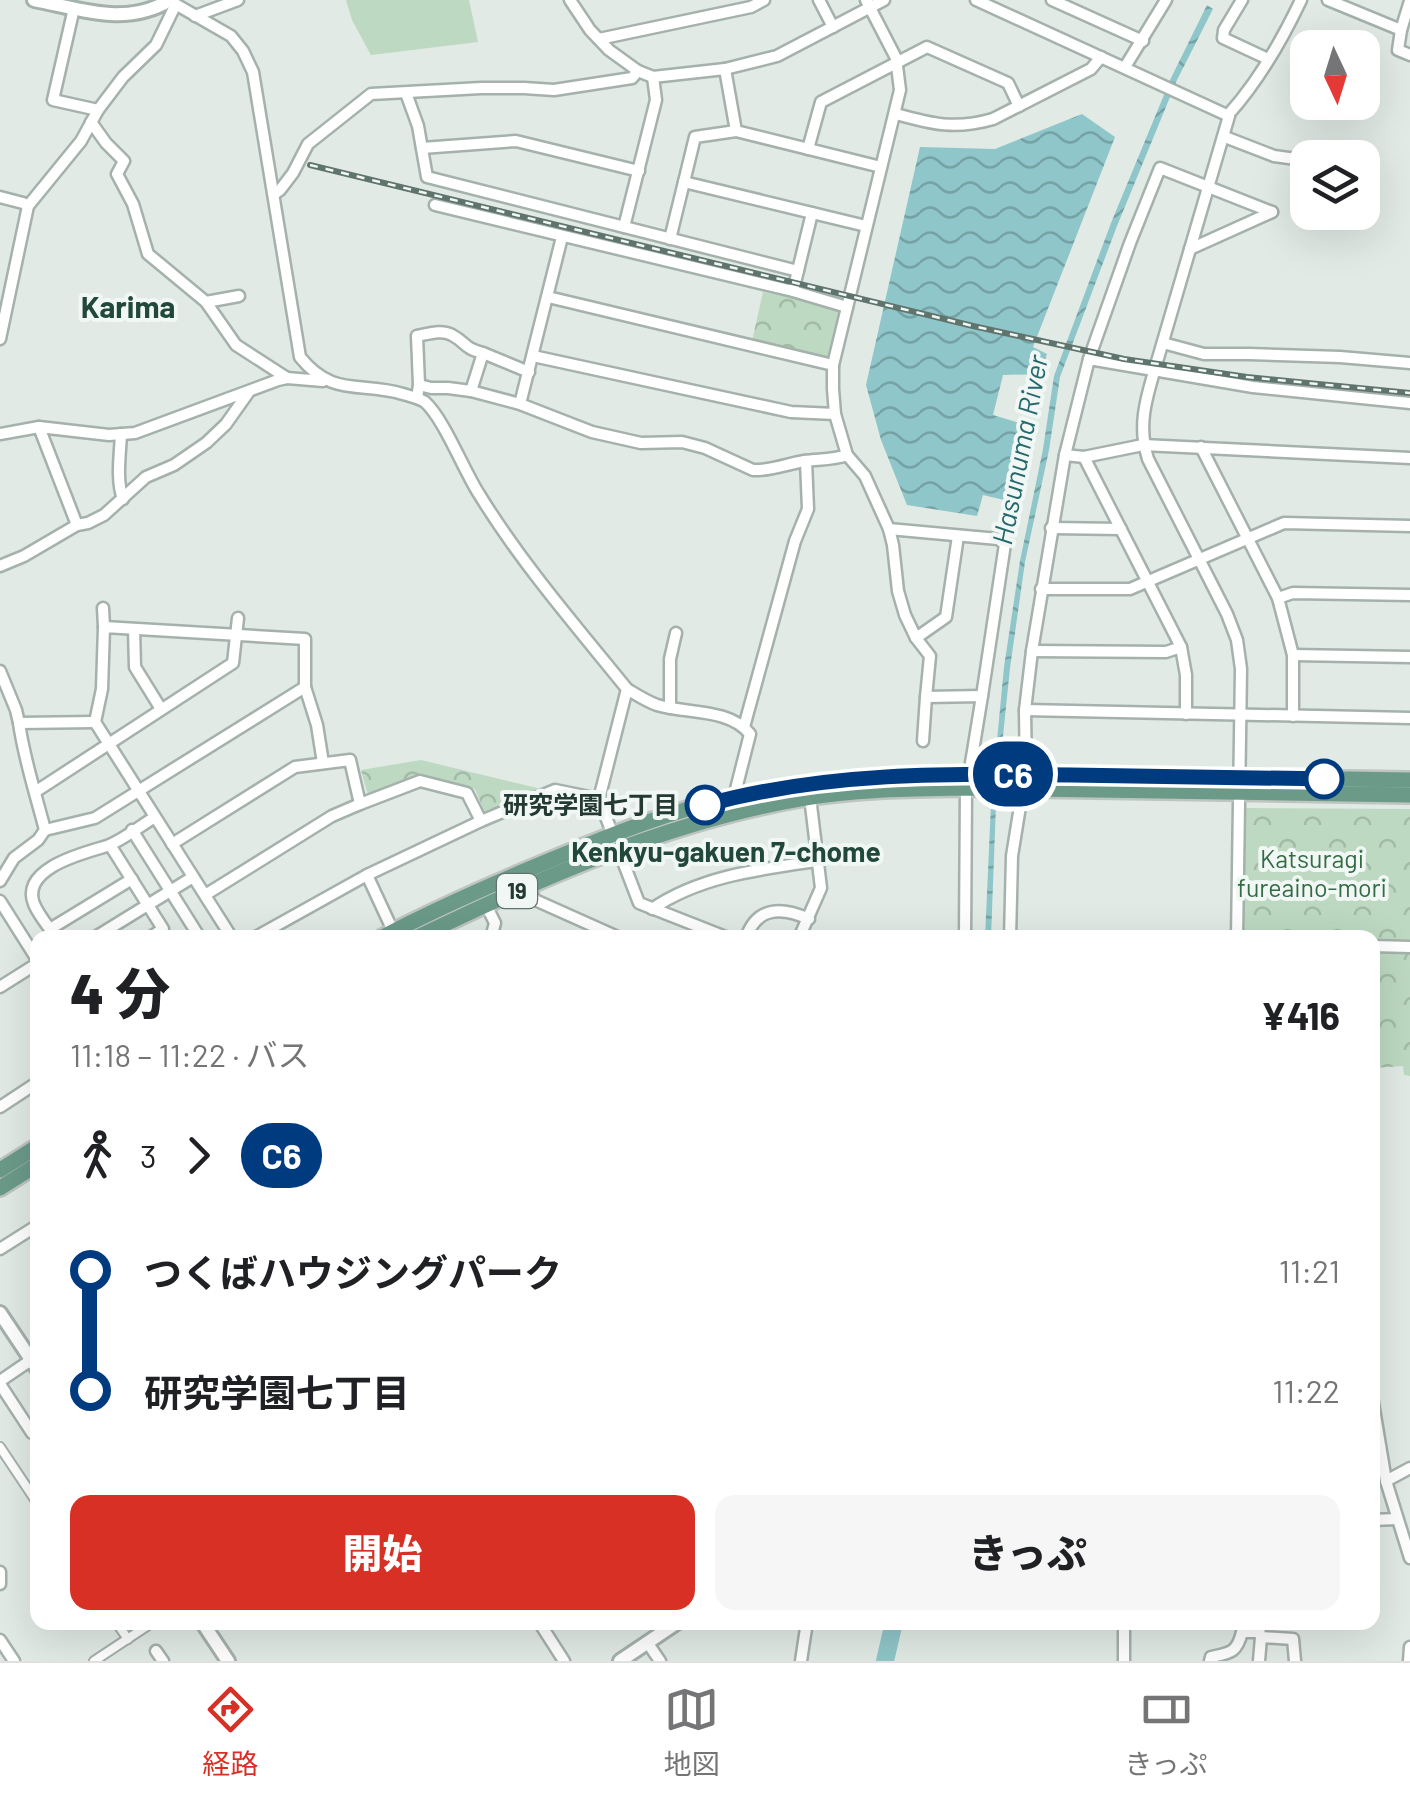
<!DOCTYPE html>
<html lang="ja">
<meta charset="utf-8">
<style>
body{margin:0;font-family:Barlow,"Noto Sans JP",sans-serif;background:#f6f6f6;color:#202124;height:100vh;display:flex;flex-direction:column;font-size:38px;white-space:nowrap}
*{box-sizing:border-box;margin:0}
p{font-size:32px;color:#757577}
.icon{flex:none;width:55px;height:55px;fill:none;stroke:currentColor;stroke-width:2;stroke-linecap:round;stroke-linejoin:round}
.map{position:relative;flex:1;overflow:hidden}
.details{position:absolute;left:30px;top:930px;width:1350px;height:700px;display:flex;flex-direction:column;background:#fff;border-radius:20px;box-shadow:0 10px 40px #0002}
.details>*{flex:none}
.badge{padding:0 20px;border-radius:32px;font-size:35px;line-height:65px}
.needle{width:65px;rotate:176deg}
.buttons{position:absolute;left:1290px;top:30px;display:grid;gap:20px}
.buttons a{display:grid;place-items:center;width:90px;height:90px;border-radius:20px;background:#fff;box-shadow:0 10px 40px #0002;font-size:50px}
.map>.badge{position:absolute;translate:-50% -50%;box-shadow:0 0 0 5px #fff}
.legs{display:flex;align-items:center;gap:15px;height:110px;padding:0 40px;font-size:32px}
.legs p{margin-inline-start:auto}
.summary{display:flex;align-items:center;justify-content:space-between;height:170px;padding:0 40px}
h1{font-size:55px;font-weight:800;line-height:75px}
.primary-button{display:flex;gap:20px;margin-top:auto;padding:20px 40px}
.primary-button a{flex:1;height:115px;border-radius:20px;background:#d93025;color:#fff;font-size:40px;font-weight:800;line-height:115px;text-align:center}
.primary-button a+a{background:#f6f6f6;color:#202124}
ul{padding:0 40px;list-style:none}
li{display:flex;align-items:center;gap:35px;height:120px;font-size:38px}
li i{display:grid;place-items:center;width:15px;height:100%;margin:0 12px;background:currentColor}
li i::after{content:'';width:25px;height:25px;margin:-12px;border:8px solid;border-radius:50%;background:#fff}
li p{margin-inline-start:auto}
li:first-child i{background:linear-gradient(#0000 50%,currentColor 0)}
li:last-child i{background:linear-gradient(currentColor 50%,#0000 0)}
.dock{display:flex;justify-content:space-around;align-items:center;height:140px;border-top:2px solid #e0e0e0;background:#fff;font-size:28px;color:#757577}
.dock a{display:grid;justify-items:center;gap:5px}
.dock .current{color:#d93025}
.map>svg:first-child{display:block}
.grass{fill:#bdd9c1}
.forest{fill:url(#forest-crowns)}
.water{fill:url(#water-waves)}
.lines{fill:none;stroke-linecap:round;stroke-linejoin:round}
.river{stroke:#8fc6c9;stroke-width:18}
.pedestrian-casing{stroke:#a5b1ab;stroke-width:12}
.minor-casing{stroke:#a5b1ab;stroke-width:15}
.tertiary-casing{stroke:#a5b1ab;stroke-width:18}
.primary-casing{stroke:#bdc4c1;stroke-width:20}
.pedestrian{stroke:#fff;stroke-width:8}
.minor{stroke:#fff;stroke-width:10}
.tertiary{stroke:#fff;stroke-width:12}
.primary{stroke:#6b9a89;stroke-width:15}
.rail-casing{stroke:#5e746c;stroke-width:6}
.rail{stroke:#f1f7f4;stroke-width:2.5;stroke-dasharray:8;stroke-linecap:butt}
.line-1-casing{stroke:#fff;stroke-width:22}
.line-1{stroke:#003b80;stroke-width:15}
.stop-1-dot{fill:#fff;stroke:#003b80;stroke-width:5}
.labels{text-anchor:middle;stroke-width:8;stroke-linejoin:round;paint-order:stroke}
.shield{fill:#f1f7f4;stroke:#62726c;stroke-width:2.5}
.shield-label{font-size:22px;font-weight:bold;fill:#243931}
.stop-label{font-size:25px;font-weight:bold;fill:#243931;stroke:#f1f7f4;text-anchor:end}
.park-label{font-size:25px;fill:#336b43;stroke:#f1f7f4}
.water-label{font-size:28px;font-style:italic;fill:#25696d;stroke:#f1f7f4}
.neighbourhood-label{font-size:28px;font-weight:bold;fill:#22483b;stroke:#f1f7f4}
.quarter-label{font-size:30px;font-weight:bold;fill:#22483b;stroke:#f1f7f4}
</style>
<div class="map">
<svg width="1410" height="1661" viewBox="0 0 1410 1661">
<defs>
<pattern id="forest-crowns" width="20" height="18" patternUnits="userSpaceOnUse" patternTransform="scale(2.5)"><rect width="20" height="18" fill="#bdd9c1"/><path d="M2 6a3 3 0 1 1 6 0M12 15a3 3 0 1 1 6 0" fill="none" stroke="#a2bba6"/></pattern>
<pattern id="water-waves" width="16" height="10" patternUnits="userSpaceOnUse" patternTransform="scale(2.5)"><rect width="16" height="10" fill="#8fc6c9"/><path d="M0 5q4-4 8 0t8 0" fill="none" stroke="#75a2a4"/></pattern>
</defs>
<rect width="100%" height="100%" fill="#e1eae5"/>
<path class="grass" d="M346,0H469L478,42L371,55L352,20Z"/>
<g class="forest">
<path d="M763,292L838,307L842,316L832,357L824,360L752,341Z"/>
<path d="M421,760L541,789L539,794L495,812L493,808L484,811L475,789L420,776L371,795L367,792L361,770Z"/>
<path d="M1243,808L1410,809V941H1373L1372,938L1242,937Z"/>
<path d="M1373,950L1410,951V1076L1404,1075L1403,1066L1373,1068Z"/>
</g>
<g class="water">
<path d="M1207,5L1213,9L1177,80L1117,226L1060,377L1049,450L1025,562L1010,668L996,804L991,937L985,938L991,804L1004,667L1020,561L1043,449L1054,376L1111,223L1171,78Z"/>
<path d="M1082,114L1115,137L1033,347L1047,354L1040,374L1003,375L993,415L1020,423L1004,500L983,495L977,516L907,505L881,440L866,385L920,147L995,149Z"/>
</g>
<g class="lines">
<path class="river" d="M885,1661L894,1622"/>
<g class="pedestrian-casing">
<g id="pedestrian">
<path d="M0,1447L38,1504"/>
<path d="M116,1622L128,1639"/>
<path d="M94,1661L153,1622"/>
</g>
</g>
<g class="minor-casing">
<g id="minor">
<path d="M570,0L590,30L609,50L638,71L653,77L725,69L777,56L884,0"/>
<path d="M819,0L833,27"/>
<path d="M866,0L896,58L900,90L833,365V389L835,414L847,455L865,476L889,529L893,545L898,591L905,615L916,638L930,656L926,697L982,696L971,763V774"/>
<path d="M976,0L1229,116L1154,372C1145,402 1138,428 1148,459L1227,614L1237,640L1241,669L1237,938"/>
<path d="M1052,0L1143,41"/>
<path d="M1242,0L1224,30L1223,38L1268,59"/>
<path d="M1328,0L1401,30"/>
<path d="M170,1L231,36L243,51L253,72L300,357C333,398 360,381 403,394C410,396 419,398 425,402C444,419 464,471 479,494C522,564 576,626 627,689L599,799L639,903L728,938"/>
<path d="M1410,1L1401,30L1398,50L1410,55"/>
<path d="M74,8L53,100L98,110"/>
<path d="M195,16L238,0"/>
<path d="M599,39L751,7L764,0"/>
<path d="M1125,67L1166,0"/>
<path d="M725,69L736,131L881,167"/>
<path d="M406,93L418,126L427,177L798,271"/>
<path d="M896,114C932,124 955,130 993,119L1091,69L1101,57"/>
<path d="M1228,115C1258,82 1282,40 1301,0"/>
<path d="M91,122L106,143L124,161L117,174L133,204L148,254L206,302L236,345L287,378"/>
<path d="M736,131L695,137L684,182L866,226"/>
<path d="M1225,137L1274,156L1296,159"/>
<path d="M422,148L516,141L639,171"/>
<path d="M808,149L821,102L927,47L1008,83L1019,106"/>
<path d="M274,194L280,190L293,173L308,144L371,94L481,88H524L554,90L632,78L638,71"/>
<path d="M0,197L23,203L28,206"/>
<path d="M435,205L793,291L847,307"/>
<path d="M624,227L656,100L653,77"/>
<path d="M670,239L684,182"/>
<path d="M1190,249L1272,212"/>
<path d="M793,291L812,213"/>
<path d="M548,297L833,365"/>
<path d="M206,302L239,296"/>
<path d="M0,339L28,206L81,141L98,110L123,77L156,45L175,6"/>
<path d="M1163,343L1204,354H1249L1340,357L1410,363"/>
<path d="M483,353L529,372"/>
<path d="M533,356L791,412L835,414"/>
<path d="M1089,359L1253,387L1410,403"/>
<path d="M419,385L417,336C428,334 442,329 452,335C467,343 463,348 483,353L471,391"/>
<path d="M417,398L419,385L431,388H448L471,391L520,404L592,432L641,443L682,442L705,448L753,470C770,471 787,464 804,461C819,459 833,460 847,455"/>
<path d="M520,404L562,237"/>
<path d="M39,427L77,525"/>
<path d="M0,434L39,427L109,435L135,433L278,380L287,378L323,381"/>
<path d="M121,434C120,455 116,480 123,499"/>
<path d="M1201,447L1278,598L1293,655V716"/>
<path d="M1065,455L1084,457L1143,445L1410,458"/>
<path d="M1084,457L1181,647L1186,675V714"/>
<path d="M1051,528L1121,529"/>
<path d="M889,529L998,539L1005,544L982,696"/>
<path d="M0,566L24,556L77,525L88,523L104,515L146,477L174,465L206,443L226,424L248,393"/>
<path d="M1041,589H1130L1284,523L1410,526"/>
<path d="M1278,598L1293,593L1410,595"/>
<path d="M103,608L104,627"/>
<path d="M134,629L135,667L161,709"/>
<path d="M916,638L946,617L958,536"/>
<path d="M1032,651L1166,652L1181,647"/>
<path d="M1293,655L1410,657"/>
<path d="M0,671L16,710L19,723"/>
<path d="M627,689C637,695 646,701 657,705C687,714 729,708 750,734L734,797"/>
<path d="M670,708V659L676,633"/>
<path d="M1025,710L1410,718"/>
<path d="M744,727L795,541L808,509L806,461"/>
<path d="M923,741L926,697"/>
<path d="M1026,774L1025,710L1032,651L1065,455L1089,359L1130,243L1160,168L1272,212"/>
<path d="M35,792L233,663L238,618"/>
<path d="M45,830C36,795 24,759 19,723L95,722"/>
<path d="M132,830L200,938"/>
<path d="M172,844L295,767L350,760L360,804L420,781L467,793L481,821"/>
<path d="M110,845L163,929L149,938"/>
<path d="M367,875L393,931"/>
<path d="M0,881L14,858L38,840L45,830L95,818L305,687"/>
<path d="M528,886L535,900L620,938"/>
<path d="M205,895L332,816L360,804"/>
<path d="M0,901L38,961"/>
<path d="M486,905L495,923L491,938"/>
<path d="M652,909C700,876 761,869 817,861"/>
<path d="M50,929L132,879"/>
<path d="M56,938C49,927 39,916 34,904C20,868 84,853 107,846C123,840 140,826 155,817"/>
<path d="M94,938L193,877"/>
<path d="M232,938L95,722L102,689L104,627L305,639V687L317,725L323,763"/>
<path d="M254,938L367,875L481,821L555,790L599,799"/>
<path d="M746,938C757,906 782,907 809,919"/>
<path d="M799,938L821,888L810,797"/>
<path d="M965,938L966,788"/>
<path d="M1010,938L1012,856L1023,788"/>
<path d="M1372,946L1410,947"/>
<path d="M0,987L38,963"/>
<path d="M0,1107L38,1082"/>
<path d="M0,1249L38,1225"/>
<path d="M0,1381L31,1360"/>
<path d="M0,1384L32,1433"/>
<path d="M1372,1397L1386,1481L1410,1558"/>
<path d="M1386,1481L1410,1468"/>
<path d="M1372,1520L1397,1519"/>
<path d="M0,1572V1584"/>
<path d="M539,1622L564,1661"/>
<path d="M1262,1622L1259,1632L1261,1637L1293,1639L1295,1661"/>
<path d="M0,1640L14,1661"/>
<path d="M647,1642L660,1661"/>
<path d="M156,1651L163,1661"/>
<path d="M801,1661L807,1622"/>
<path d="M1124,1661V1622"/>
<path d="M1210,1661L1211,1657C1230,1653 1237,1653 1242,1632H1259"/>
<path d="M1259,1661L1261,1637"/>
<path d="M1409,1661L1410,1647"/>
</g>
</g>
<g class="tertiary-casing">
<g id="tertiary">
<path d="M34,0C81,9 126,27 170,0"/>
<path d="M0,1313L38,1370"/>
<path d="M202,1622L228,1661"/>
<path d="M620,1661L678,1622"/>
</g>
</g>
<g class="primary-casing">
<g id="primary">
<path d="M381,938C437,908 495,883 553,859C613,834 675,809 739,796C856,772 974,774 1093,775C1198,777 1304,779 1410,780"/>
<path d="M416,938C540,878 669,821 805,798C858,789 913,789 966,788L1410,795"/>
<path d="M0,1170L38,1146"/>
<path d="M0,1188L38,1164"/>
</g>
</g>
<use href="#pedestrian" class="pedestrian"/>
<use href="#minor" class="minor"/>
<use href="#tertiary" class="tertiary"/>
<use href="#primary" class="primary"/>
<g class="rail-casing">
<path id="rail" d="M310,165L973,326L1124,359L1247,377L1410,393"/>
</g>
<use href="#rail" class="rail"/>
</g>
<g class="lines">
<g class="line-1-casing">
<path id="line-1" d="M705,805C824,772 948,773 1071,775C1156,776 1240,777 1324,779"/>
</g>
<use href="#line-1" class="line-1"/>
</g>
<g class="stop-1-dot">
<circle cx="1324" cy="779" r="18"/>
<circle cx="705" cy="805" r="18"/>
</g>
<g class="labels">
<rect class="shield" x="497" y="874" width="40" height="34" rx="8"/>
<g class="shield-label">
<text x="517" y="899">19</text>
</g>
<g class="stop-label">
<text x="678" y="814">研究学園七丁目</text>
</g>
<g class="park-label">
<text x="1312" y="868">Katsuragi<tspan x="1312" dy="29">fureaino-mori</tspan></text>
</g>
<g class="water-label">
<text transform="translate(1020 450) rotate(-79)" y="10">Hasunuma River</text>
</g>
<g class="neighbourhood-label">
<text x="726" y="862">Kenkyu-gakuen 7-chome</text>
</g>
<g class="quarter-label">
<text x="128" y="318">Karima</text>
</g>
</g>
</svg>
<div class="buttons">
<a><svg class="needle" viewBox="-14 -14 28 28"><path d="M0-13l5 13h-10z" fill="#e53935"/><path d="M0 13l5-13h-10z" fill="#757577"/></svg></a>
<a><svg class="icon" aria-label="layers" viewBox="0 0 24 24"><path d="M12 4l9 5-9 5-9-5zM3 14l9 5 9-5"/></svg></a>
</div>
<b class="badge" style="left:1013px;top:774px;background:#003b80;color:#fff">C6</b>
<section class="details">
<div class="summary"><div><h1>4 分</h1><p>11:18 – 11:22 · バス</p></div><b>¥416</b></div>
<div class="legs"><svg class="icon" aria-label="walk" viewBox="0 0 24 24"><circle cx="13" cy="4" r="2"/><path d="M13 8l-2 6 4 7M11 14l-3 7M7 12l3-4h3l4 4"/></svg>3<svg class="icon" aria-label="forward" viewBox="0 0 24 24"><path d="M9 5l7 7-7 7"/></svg><b class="badge" style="background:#003b80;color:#fff">C6</b></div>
<ul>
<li><i style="color:#003b80"></i><b>つくばハウジングパーク</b><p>11:21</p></li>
<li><i style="color:#003b80"></i><b>研究学園七丁目</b><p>11:22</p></li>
</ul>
<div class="primary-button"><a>開始</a><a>きっぷ</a></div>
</section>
</div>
<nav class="dock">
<a class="current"><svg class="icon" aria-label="directions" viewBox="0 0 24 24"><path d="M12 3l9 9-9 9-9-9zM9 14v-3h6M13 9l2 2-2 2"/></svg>経路</a>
<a><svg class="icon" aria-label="map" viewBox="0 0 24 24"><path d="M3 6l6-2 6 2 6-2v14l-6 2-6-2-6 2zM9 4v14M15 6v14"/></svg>地図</a>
<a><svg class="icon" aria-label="tickets" viewBox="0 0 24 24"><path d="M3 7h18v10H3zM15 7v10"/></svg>きっぷ</a>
</nav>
